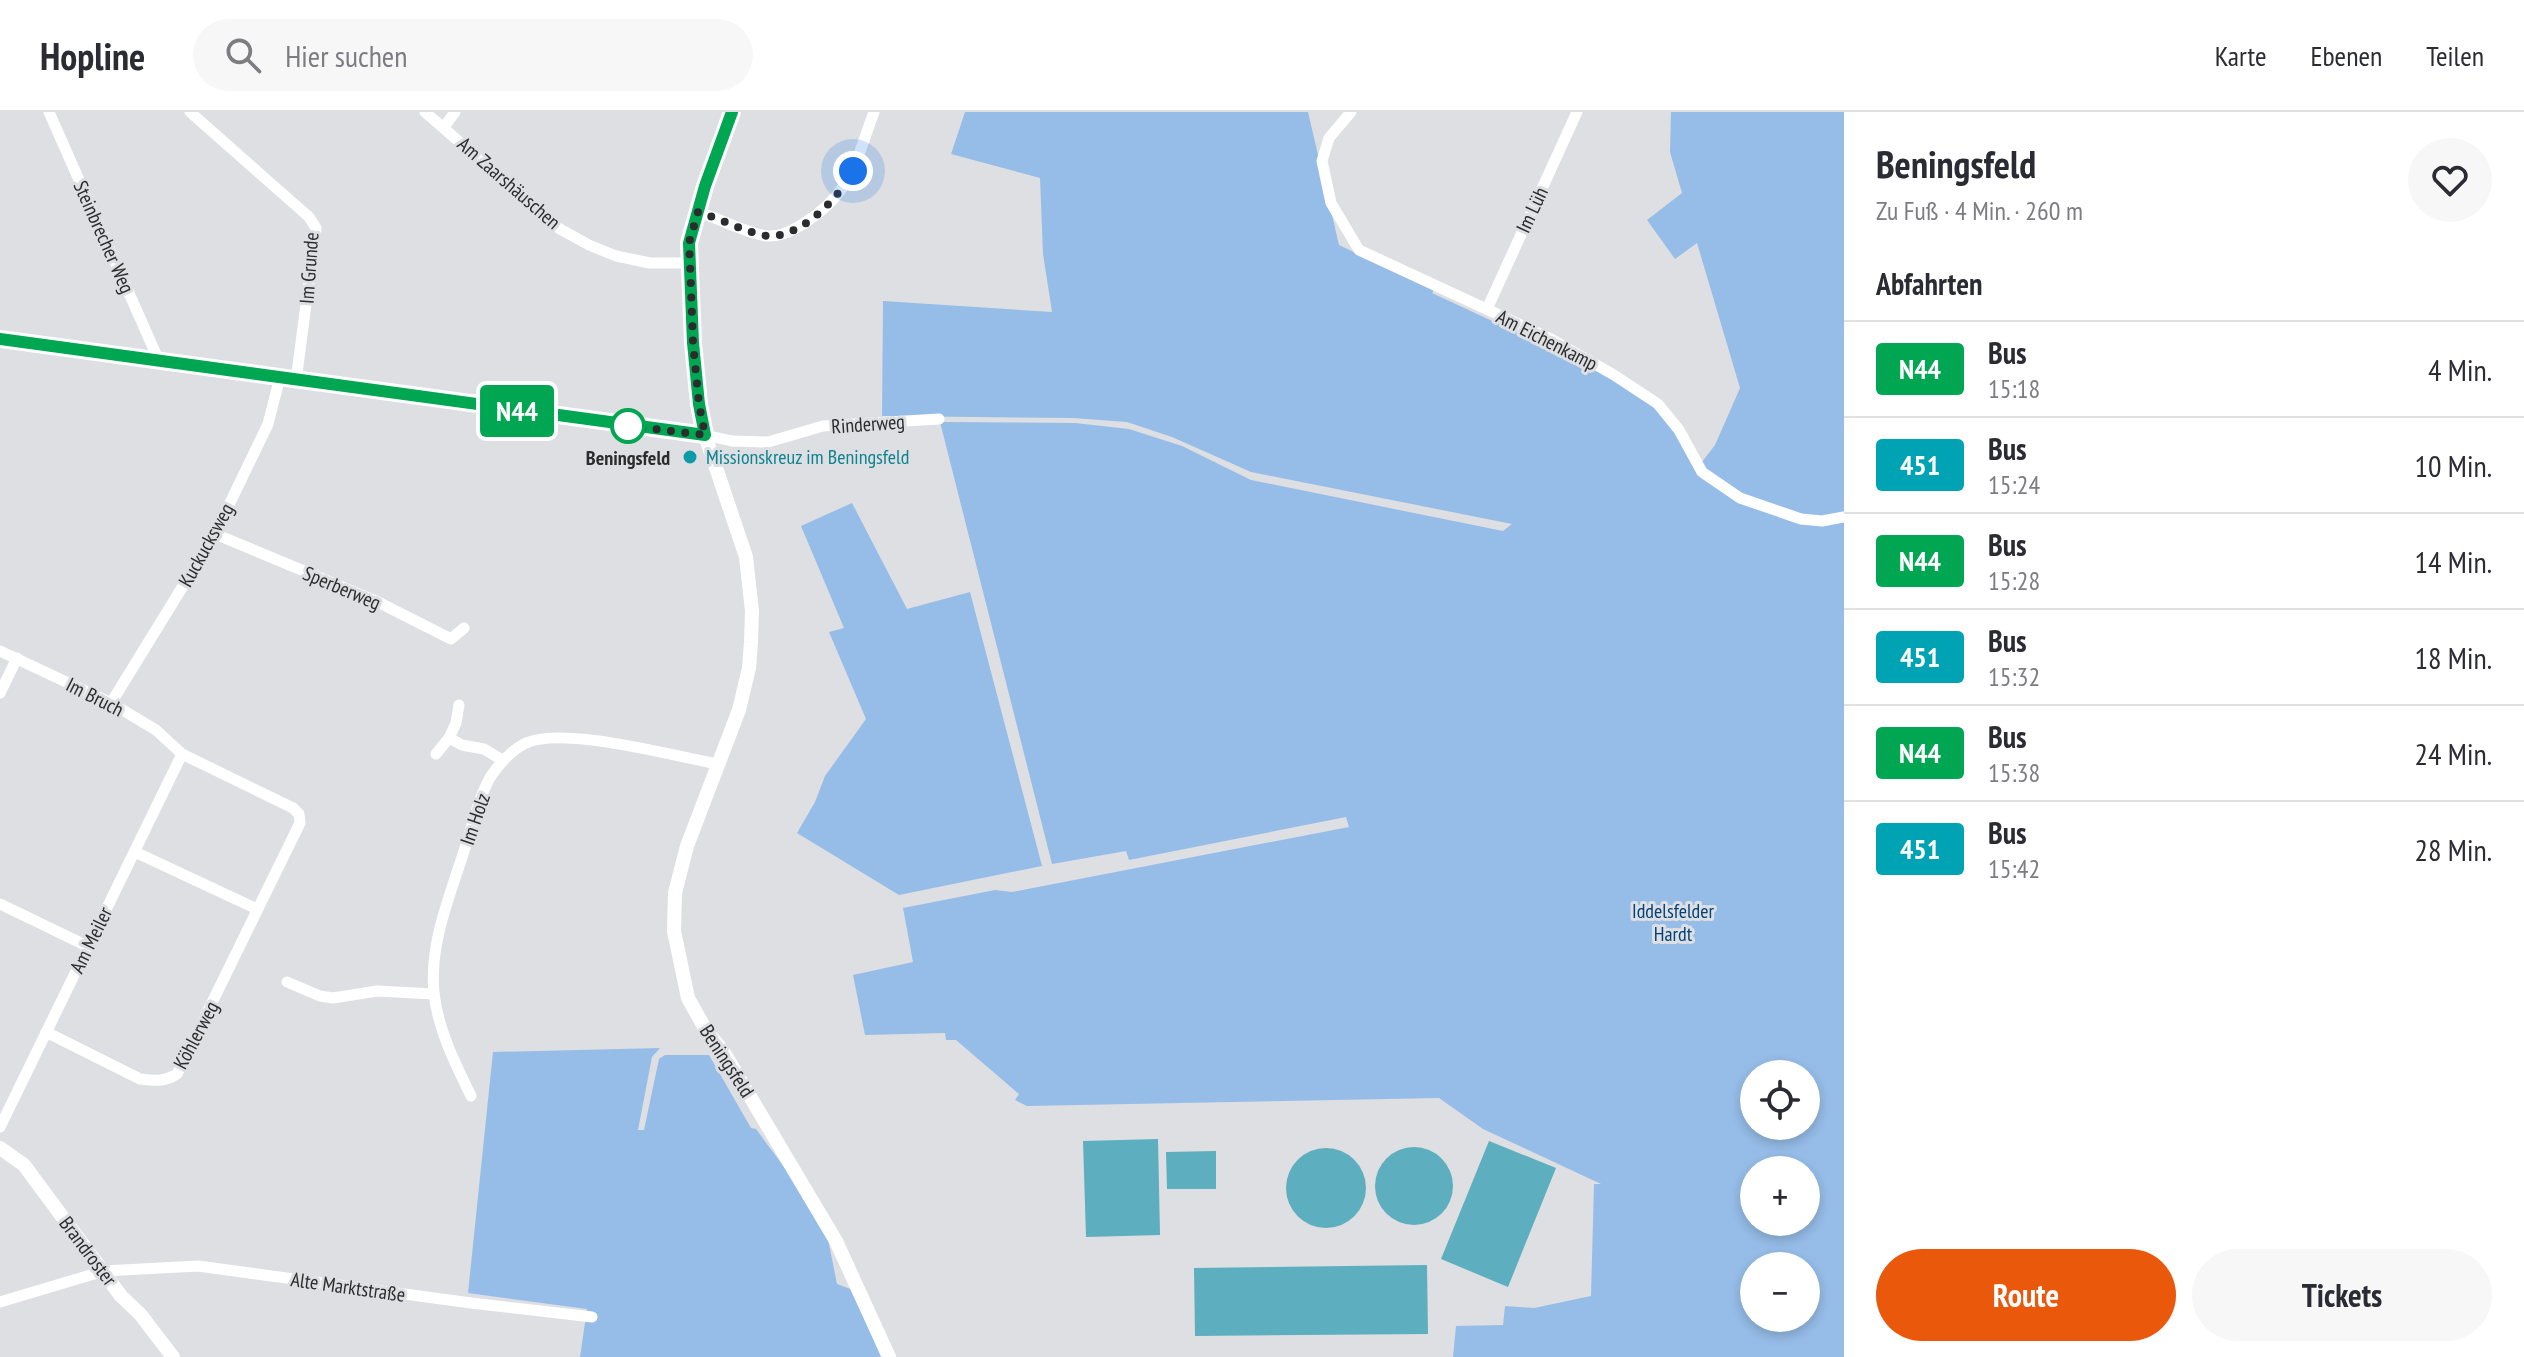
<!DOCTYPE html>
<html lang="de">
<meta charset="utf-8">
<style>
body{margin:0;font-family:"PT Sans Narrow",sans-serif;background:#f7f7f7;color:#2b2b33;height:100vh;display:flex;flex-direction:column;font-size:30px;white-space:nowrap}
*{box-sizing:border-box;margin:0}
p{font-size:26px;color:#7c7c81}
.icon{flex:none;width:44px;height:44px;fill:none;stroke:currentColor;stroke-width:2;stroke-linecap:round;stroke-linejoin:round}
.map{position:relative;flex:1;overflow:hidden}
.sheet{display:flex;flex-direction:column;background:#fff;width:680px}
.sheet>*{flex:none}
.badge{padding:0 16px;border-radius:6px;font-size:28px;line-height:52px}
.tools{position:absolute;left:1740px;top:948px;display:grid;gap:16px}
.tools a{display:grid;place-items:center;width:80px;height:80px;border-radius:50%;background:#fff;box-shadow:0 4px 12px #0003;font-size:40px}
.you{position:absolute;width:40px;height:40px;margin:-20px;border:6px solid #fff;border-radius:50%;background:#1a73e8;box-shadow:0 0 0 12px #1a73e833}
.map>.badge{position:absolute;translate:-50% -50%;box-shadow:0 0 0 4px #fff}
h2{padding:0 32px;font-size:30px;line-height:72px}
.round{display:grid;place-items:center;flex:none;width:84px;height:84px;border-radius:42px;background:#f7f7f7}
.overview{display:flex;align-items:center;justify-content:space-between;height:136px;padding:0 32px}
h1{font-size:38px;font-weight:800;line-height:60px}
.action{display:flex;gap:16px;margin-top:auto;padding:16px 32px}
.action a{flex:1;height:92px;border-radius:48px;background:#ea580c;color:#fff;font-size:32px;font-weight:800;line-height:92px;text-align:center}
.action a+a{background:#f7f7f7;color:#2b2b33}
ul{padding:0;list-style:none}
li{display:flex;align-items:center;gap:24px;height:96px;padding:0 32px;border-top:2px solid #e1e1e2}
li div{flex:1}
li b{display:block;font-size:30px}
li em{font-style:normal}
li .badge{min-width:88px;font-weight:700;text-align:center}
header{display:flex;align-items:center;gap:48px;box-sizing:border-box;height:112px;padding:0 40px;background:#fff;border-bottom:2px solid #e1e1e2}
header strong{font-size:38px}
nav{display:flex;gap:44px;margin-inline-start:auto;font-size:28px}
.search{width:560px;height:72px;background:#f7f7f7;display:flex;align-items:center;gap:20px;box-sizing:border-box;padding:0 28px;border-radius:44px;color:#7c7c81;font-size:30px}
main{display:flex;flex:1;min-height:0}
.map>svg:first-child{display:block}
.green{fill:#96bde8;fill-rule:evenodd}
.water{fill:#5daebe}
.lines{fill:none;stroke-linecap:round;stroke-linejoin:round}
.minor{stroke:#fff;stroke-width:11}
.tertiary{stroke:#fff;stroke-width:14}
.line-casing{stroke:#fff;stroke-width:18}
.line{stroke:#00a651;stroke-width:12}
.walk{stroke:#2b2c2d;stroke-width:8;stroke-dasharray:0 14.4}
.stop-dot{fill:#fff;stroke:#00a651;stroke-width:4}
.culture-dot{fill:#0f9aa8;stroke:#dddfe2;stroke-width:3}
.labels{text-anchor:middle;stroke-width:6;stroke-linejoin:round;paint-order:stroke}
.street-label{font-size:20px;fill:#2b2c2d;stroke:#dddfe2}
.culture-label{font-size:20px;fill:#0d838f;stroke:#dddfe2;text-anchor:start}
.stop-label{font-size:20px;font-weight:bold;fill:#2b2c2d;stroke:#dddfe2}
.park-label{font-size:20px;fill:#00427a;stroke:#dddfe2}
</style>
<header>
<strong>Hopline</strong>
<div class="search"><svg class="icon" aria-label="search" viewBox="0 0 24 24"><circle cx="10" cy="10" r="6"/><path d="M15 15l6 6"/></svg>Hier suchen</div>
<nav><a>Karte</a><a>Ebenen</a><a>Teilen</a></nav>
</header>
<main>
<div class="map">
<svg width="1844" height="1245" viewBox="0 0 1844 1245">
<rect width="100%" height="100%" fill="#dddfe2"/>
<g class="green">
<path d="M965,0H1308L1339,133L1434,178L1432,181L1627,272L1666,306L1702,350L1715,333L1740,276L1697,131L1675,147L1647,108L1682,81L1670,40L1671,0H1844V1245H1453L1456,1214L1503,1213L1505,1194L1534,1196L1591,1184L1594,1072H1601L1483,1017L1439,986L1027,994L1015,988L1019,982L956,928H946L945,921L865,923L853,863L913,850L903,796L995,778L1012,780L1349,715L1346,705L1129,748L1126,739L1052,752L940,310L1075,311L1129,317L1182,334L1251,368L1503,419L1512,412L1251,360L1172,325L1127,310L1073,306L882,304L883,189L1052,200L1043,142L1040,66L951,42ZM1754,962H1806V1014H1754ZM1754,1058H1806V1110H1754ZM1754,1154H1806V1206H1754Z"/>
<path d="M852,391L907,497L970,480L1042,754L899,783L797,721L815,690L825,664L866,607L829,520L844,516L801,414Z"/>
<path d="M660,936L652,945L638,1018H644L659,947L665,943H709L751,1016L756,1017L787,1059L828,1127L837,1172L853,1178L881,1245H580L587,1197L468,1181L493,940Z"/>
</g>
<g class="water">
<path d="M1158,1027L1160,1123L1086,1125L1083,1029Z"/>
<path d="M1489,1029L1556,1056L1508,1175L1441,1147Z"/>
<circle cx="1414" cy="1074" r="39"/>
<circle cx="1326" cy="1076" r="40"/>
<path d="M1216,1039V1077H1167L1166,1040Z"/>
<path d="M1427,1153L1428,1222L1195,1224L1194,1156Z"/>
</g>
<g class="lines">
<g class="minor">
<path d="M49,0L159,249"/>
<path d="M190,0L309,105L316,116L296,269"/>
<path d="M425,0L560,117L589,133L616,144L650,151H690"/>
<path d="M1351,0L1329,26L1322,49L1331,91L1359,138L1551,227L1614,263L1658,292L1679,318L1702,360L1740,386L1801,407L1822,409L1844,405"/>
<path d="M444,15L455,0"/>
<path d="M698,100C718,106 742,119 762,123C777,127 791,119 803,112C852,81 855,51 874,0"/>
<path d="M1487,197L1577,0"/>
<path d="M705,323L732,329L768,330L823,314L939,307"/>
<path d="M215,422L376,489L451,527L464,516"/>
<path d="M0,539L111,591L156,618L182,642L293,696L299,702L300,711L177,962C164,970 155,969 140,967L46,920"/>
<path d="M0,581L17,546"/>
<path d="M111,591L215,422L268,312L280,265"/>
<path d="M449,626L456,611L459,593"/>
<path d="M436,642L449,626L462,633L484,637L502,648"/>
<path d="M135,740L257,797"/>
<path d="M0,792L87,834"/>
<path d="M287,870L320,884L333,886L377,879L434,882"/>
<path d="M471,984C455,951 438,918 434,881C429,832 450,784 464,739C472,715 478,686 491,664C500,651 511,638 526,631C564,614 673,644 718,652"/>
<path d="M0,1015L182,642"/>
<path d="M0,1190L104,1159L198,1154L471,1191L592,1205"/>
</g>
<g class="tertiary">
<path d="M732,0L698,100L689,131L690,151L693,231L699,292L705,323L746,445L752,499L751,530L749,556L739,598L687,734L675,781L674,819L688,886L707,920L723,939L836,1129L889,1245"/>
<path d="M0,227L705,323"/>
<path d="M0,1036L24,1053L121,1184L140,1202L173,1245"/>
</g>
</g>
<g class="lines">
<g class="line-casing">
<path id="line" d="M0,227L705,323L699,292L693,231L689,131L705,74L732,0"/>
</g>
<use href="#line" class="line"/>
<path class="walk" d="M628,314L705,323L699,292L693,231L690,151L689,131L698,100C719,106 741,118 762,123C797,131 839,86 853,59"/>
</g>
<circle class="stop-dot" cx="628" cy="314" r="16"/>
<circle class="culture-dot" cx="690" cy="345" r="8"/>
<g class="labels">
<g class="street-label">
<text transform="translate(509 71) rotate(41)" y="7">Am Zaarshäuschen</text>
<text transform="translate(1532 98) rotate(-65)" y="7">Im Lüh</text>
<text transform="translate(104 125) rotate(66)" y="7">Steinbrecher Weg</text>
<text transform="translate(309 156) rotate(-86)" y="7">Im Grunde</text>
<text transform="translate(1547 228) rotate(27)" y="7">Am Eichenkamp</text>
<text transform="translate(868 312) rotate(-4)" y="7">Rinderweg</text>
<text transform="translate(206 433) rotate(-61)" y="7">Kuckucksweg</text>
<text transform="translate(342 476) rotate(23)" y="7">Sperberweg</text>
<text transform="translate(95 585) rotate(27)" y="7">Im Bruch</text>
<text transform="translate(475 707) rotate(-71)" y="7">Im Holz</text>
<text transform="translate(91 828) rotate(-64)" y="7">Am Meiler</text>
<text transform="translate(196 923) rotate(-62)" y="7">Köhlerweg</text>
<text transform="translate(727 949) rotate(57)" y="7">Beningsfeld</text>
<text transform="translate(88 1139) rotate(53)" y="7">Brandroster</text>
<text transform="translate(348 1175) rotate(8)" y="7">Alte Marktstraße</text>
</g>
<g class="culture-label">
<text x="706" y="352">Missionskreuz im Beningsfeld</text>
</g>
<g class="stop-label">
<text x="628" y="353">Beningsfeld</text>
</g>
<g class="park-label">
<text x="1673" y="806">Iddelsfelder<tspan x="1673" dy="23">Hardt</tspan></text>
</g>
</g>
</svg>
<div class="tools">
<a><svg class="icon" aria-label="locate" viewBox="0 0 24 24"><circle cx="12" cy="12" r="6"/><path d="M12 2v4M12 18v4M2 12h4M18 12h4"/></svg></a>
<a>+</a>
<a>−</a>
</div>
<div class="you" style="left:853px;top:59px"></div>
<b class="badge" style="left:517px;top:299px;background:#00a651;color:#fff">N44</b>
</div>
<section class="sheet">
<div class="overview"><div><h1>Beningsfeld</h1><p>Zu Fuß · 4 Min. · 260 m</p></div><a class="round"><svg class="icon" aria-label="heart" viewBox="0 0 24 24"><path d="M12 20l-8-8c-3-5 5-10 8-4 3-6 11-1 8 4z"/></svg></a></div>
<h2>Abfahrten</h2>
<ul>
<li><span class="badge" style="background:#00a651;color:#fff">N44</span><div><b>Bus</b><p>15:18</p></div><em>4 Min.</em></li>
<li><span class="badge" style="background:#00a3b4;color:#fff">451</span><div><b>Bus</b><p>15:24</p></div><em>10 Min.</em></li>
<li><span class="badge" style="background:#00a651;color:#fff">N44</span><div><b>Bus</b><p>15:28</p></div><em>14 Min.</em></li>
<li><span class="badge" style="background:#00a3b4;color:#fff">451</span><div><b>Bus</b><p>15:32</p></div><em>18 Min.</em></li>
<li><span class="badge" style="background:#00a651;color:#fff">N44</span><div><b>Bus</b><p>15:38</p></div><em>24 Min.</em></li>
<li><span class="badge" style="background:#00a3b4;color:#fff">451</span><div><b>Bus</b><p>15:42</p></div><em>28 Min.</em></li>
</ul>
<div class="action"><a>Route</a><a>Tickets</a></div>
</section>
</main>
